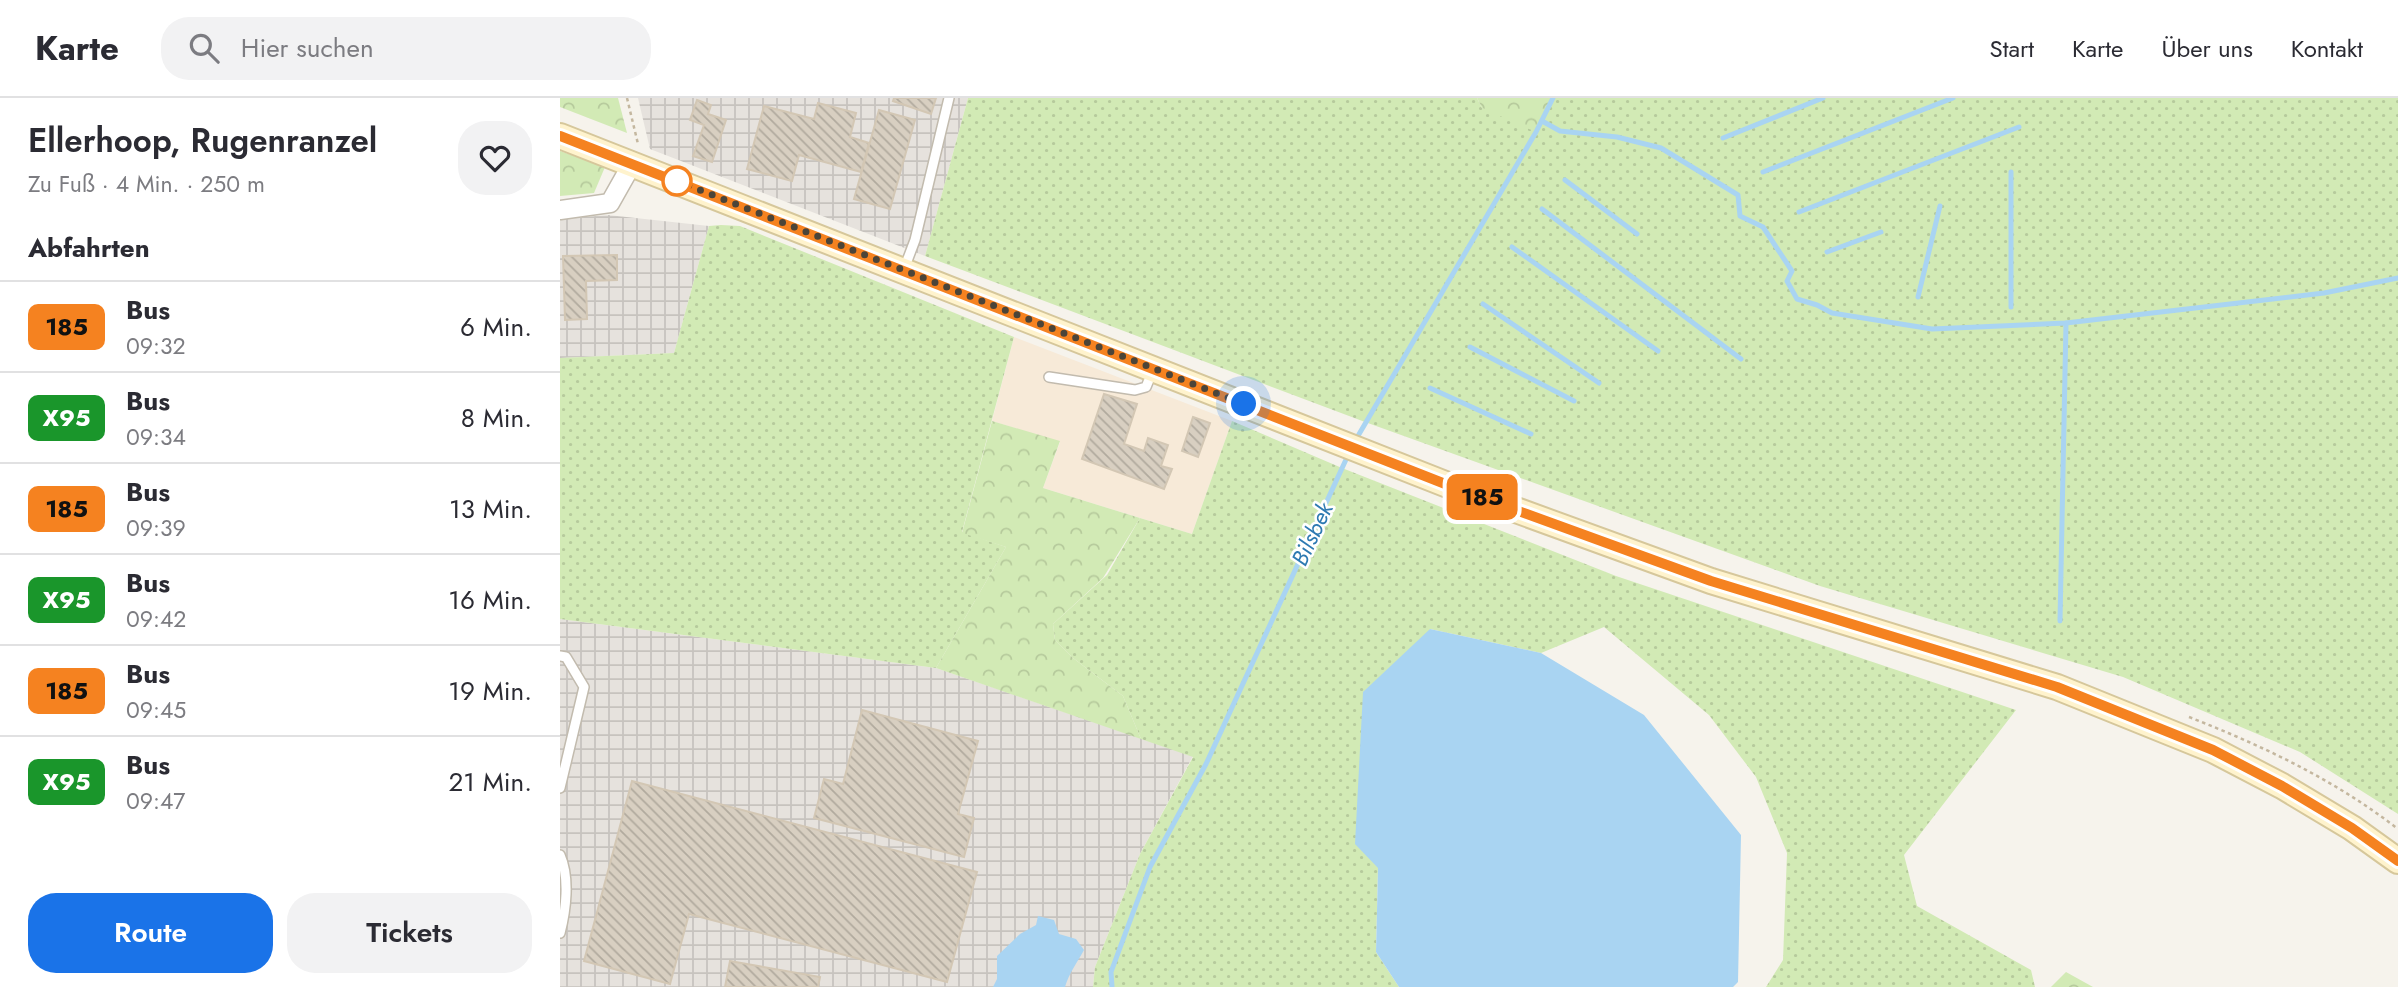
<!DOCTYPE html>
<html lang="de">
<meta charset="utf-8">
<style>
body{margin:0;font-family:Jost,sans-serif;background:#f2f2f3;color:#2b2b33;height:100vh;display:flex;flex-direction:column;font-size:26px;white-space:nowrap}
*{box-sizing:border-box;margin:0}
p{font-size:23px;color:#7c7c81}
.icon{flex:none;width:38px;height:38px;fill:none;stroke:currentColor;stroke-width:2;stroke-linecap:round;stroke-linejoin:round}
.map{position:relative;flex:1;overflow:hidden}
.panel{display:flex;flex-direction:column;background:#fff;width:560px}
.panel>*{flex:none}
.badge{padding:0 14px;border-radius:10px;font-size:24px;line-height:46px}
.you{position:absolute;width:35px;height:35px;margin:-18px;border:5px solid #fff;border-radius:50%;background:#1a73e8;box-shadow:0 0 0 10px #1a73e833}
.map>.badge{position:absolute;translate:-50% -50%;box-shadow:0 0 0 4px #fff}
h2{padding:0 28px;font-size:26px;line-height:63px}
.round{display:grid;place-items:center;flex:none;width:74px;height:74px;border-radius:28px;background:#f2f2f3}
.overview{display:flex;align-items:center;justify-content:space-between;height:119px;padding:0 28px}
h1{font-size:33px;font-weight:600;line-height:52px}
.cta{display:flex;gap:14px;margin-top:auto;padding:14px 28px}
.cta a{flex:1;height:80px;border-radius:28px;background:#1a73e8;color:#fff;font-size:28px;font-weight:600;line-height:80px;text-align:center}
.cta a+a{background:#f2f2f3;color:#2b2b33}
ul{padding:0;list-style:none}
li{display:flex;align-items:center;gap:21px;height:91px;padding:0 28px;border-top:2px solid #e1e1e2}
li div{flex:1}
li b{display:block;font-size:26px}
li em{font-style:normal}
li .badge{min-width:77px;font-weight:700;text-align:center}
header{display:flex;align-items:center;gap:42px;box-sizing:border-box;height:98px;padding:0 35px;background:#fff;border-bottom:2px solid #e1e1e2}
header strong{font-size:33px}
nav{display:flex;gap:38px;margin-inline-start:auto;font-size:24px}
.search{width:490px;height:63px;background:#f2f2f3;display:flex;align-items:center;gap:18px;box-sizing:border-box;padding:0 24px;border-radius:28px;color:#7c7c81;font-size:26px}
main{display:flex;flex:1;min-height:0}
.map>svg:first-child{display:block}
.commercial{fill:#f7ead8}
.industrial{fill:url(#industrial-grid)}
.grass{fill:url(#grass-dots)}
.forest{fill:url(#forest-crowns)}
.water{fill:#a9d4f2}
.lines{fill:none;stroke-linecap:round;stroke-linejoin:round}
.stream{stroke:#a9d4f2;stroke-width:5}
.building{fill:url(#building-back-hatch);stroke:#d3c7b4;stroke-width:2}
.lane-casing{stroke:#c2bbae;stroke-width:12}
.street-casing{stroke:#c2bbae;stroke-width:21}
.secondary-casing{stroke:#d6c79b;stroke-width:28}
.path{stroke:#c4b79f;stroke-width:2.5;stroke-dasharray:3.5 3.5;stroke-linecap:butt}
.lane{stroke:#fff;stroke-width:9}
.street{stroke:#fff;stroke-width:18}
.secondary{stroke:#fff3cd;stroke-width:24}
.line-casing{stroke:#fff;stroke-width:16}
.line{stroke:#f58220;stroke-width:10}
.walk{stroke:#4b4439;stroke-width:7;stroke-dasharray:0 12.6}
.stop-dot{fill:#fff;stroke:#f58220;stroke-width:3.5}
.labels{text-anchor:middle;stroke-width:5;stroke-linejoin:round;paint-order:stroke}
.water-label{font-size:23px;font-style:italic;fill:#2e7ab2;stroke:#fff}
</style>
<header>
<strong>Karte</strong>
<div class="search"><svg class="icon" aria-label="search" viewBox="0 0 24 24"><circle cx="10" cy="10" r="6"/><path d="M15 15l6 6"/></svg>Hier suchen</div>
<nav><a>Start</a><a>Karte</a><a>Über uns</a><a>Kontakt</a></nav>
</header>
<main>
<section class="panel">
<div class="overview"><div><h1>Ellerhoop, Rugenranzel</h1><p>Zu Fuß · 4 Min. · 250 m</p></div><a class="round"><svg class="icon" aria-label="heart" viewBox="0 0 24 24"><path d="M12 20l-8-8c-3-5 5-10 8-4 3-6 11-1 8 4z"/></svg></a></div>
<h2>Abfahrten</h2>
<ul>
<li><span class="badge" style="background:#f58220;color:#111">185</span><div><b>Bus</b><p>09:32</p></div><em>6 Min.</em></li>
<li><span class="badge" style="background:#1a962b;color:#fff">X95</span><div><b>Bus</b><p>09:34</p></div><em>8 Min.</em></li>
<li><span class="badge" style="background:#f58220;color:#111">185</span><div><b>Bus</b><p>09:39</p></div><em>13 Min.</em></li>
<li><span class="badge" style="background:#1a962b;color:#fff">X95</span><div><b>Bus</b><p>09:42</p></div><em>16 Min.</em></li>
<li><span class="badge" style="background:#f58220;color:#111">185</span><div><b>Bus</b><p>09:45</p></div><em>19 Min.</em></li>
<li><span class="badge" style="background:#1a962b;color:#fff">X95</span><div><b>Bus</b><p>09:47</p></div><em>21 Min.</em></li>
</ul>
<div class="cta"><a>Route</a><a>Tickets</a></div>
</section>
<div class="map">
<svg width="1838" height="889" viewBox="0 0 1838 889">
<defs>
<pattern id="industrial-grid" width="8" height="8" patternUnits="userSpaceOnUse" patternTransform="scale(1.75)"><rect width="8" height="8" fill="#e6e2dd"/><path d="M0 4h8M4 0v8" fill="none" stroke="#c7c3be"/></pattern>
<pattern id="grass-dots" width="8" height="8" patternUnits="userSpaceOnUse" patternTransform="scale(1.75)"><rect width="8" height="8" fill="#d2eab5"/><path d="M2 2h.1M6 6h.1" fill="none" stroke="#b6ca9c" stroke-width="1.8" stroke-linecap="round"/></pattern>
<pattern id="forest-crowns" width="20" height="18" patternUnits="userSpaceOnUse" patternTransform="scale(1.75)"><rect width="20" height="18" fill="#d2eab5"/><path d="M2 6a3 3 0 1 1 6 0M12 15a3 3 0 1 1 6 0" fill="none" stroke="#b6ca9c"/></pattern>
<pattern id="building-back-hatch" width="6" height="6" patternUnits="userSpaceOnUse" patternTransform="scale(1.75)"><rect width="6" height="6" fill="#d8cfc1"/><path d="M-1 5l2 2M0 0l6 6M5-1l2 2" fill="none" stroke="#b1aa9e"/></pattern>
</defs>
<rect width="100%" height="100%" fill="#f6f3ec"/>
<path class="commercial" d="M454,239L672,323L632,436L483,390L500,344L432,323Z"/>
<g class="industrial">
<path d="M78,0H408L365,158L90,51Z"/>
<path d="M48,117L149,128L114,255L0,260V121Z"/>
<path d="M0,521L376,570L633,658L580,756L535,869L533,889H0Z"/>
</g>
<g class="grass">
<path d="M408,0H917L922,10L982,23L993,0H1838V716L1740,654L1563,579L1260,488L805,324L365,158Z"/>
<path d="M161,127L180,128L454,239L402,434L446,449L376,570L0,521V260L114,255L149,128Z"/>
<path d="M672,323L782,370L1056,478L1456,612L1344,757L1357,808L1471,872L1475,889H1206L1223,862L1227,755L1196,679L1149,617L1044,529L981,555L870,531L818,770L816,854L839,889H533L535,869L580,756L633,659L581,641L563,598L513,560L495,542L493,526L547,477L580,420L632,436Z"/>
</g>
<g class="forest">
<path d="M0,0H58L67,35L0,9Z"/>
<path d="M917,0H993L976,34L922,10Z"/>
<path d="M0,53L45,69L34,95L0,98Z"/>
<path d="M432,323L500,343L483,390L580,420L543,480L493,526L495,542L513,560L563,598L581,641L376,570L446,449L402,435Z"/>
<path d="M1506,874L1533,889H1491Z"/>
</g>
<g class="water">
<path d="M870,531L981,555L1084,617L1181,737L1178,884L1173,889H839L816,854L818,770L795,746L803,594Z"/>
<path d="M478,818L494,822L499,836L516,841L524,852C517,865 509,875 505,889H433L437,881V858L460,836L476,827Z"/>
</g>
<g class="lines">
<g class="stream">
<path d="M982,23L1000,33L1057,39L1101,50L1178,97L1180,118L1203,129L1232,173L1227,183L1237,201L1257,207L1272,215L1372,231L1506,225L1764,195L1838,180"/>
<path d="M1163,40L1263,0"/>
<path d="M1203,74L1393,0"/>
<path d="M1451,74V209"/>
<path d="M1005,82L1077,136"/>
<path d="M982,111L1181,261"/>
<path d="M1239,114L1459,29"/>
<path d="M952,149L1098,253"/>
<path d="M1267,154L1321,134"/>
<path d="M1358,199L1380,108"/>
<path d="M923,206L1039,285"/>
<path d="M910,249L1014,303"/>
<path d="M870,290L971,336"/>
<path d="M795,343L976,34L993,0"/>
<path d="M1500,523L1506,225"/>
<path d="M552,889L551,874L590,769L646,666L789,355"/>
</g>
</g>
<g class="building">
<path d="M334,0H376L371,16L333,3Z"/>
<path d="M137,2L151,7L148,16L166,22L152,64L133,58L144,27L130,22Z"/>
<path d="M258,5L296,15L290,39L309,45L301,74L239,57L232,83L187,71L204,8L254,21Z"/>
<path d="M319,12L355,22L330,111L294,101Z"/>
<path d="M57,157V182L26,183L27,221L5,222L3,158Z"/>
<path d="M544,296L577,306L564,346L584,353L588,340L608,347L601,368L612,371L604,391L522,361Z"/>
<path d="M633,319L650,325L638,359L622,353Z"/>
<path d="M302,612L418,643L398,716L414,720L404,759L254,720L264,681L283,686Z"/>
<path d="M72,683L417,774L387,884L129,816L110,886L24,863Z"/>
<path d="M170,863L260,879L258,889H165Z"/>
</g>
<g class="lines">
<g class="lane-casing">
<g id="lane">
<path d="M344,171L355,142L389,0"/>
<path d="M489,279L575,292L586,289L593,272"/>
<path d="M0,558L6,559L24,589L0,690"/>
<path d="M0,757C10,780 6,812 0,835"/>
</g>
</g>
<g class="street-casing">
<path id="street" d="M0,112L50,105L72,66"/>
</g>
<g class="secondary-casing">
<path id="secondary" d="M0,38L898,391L1151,483L1497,589L1653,652L1722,688L1792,730L1838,763"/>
</g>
<g class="path">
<path d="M67,0L78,46"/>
<path d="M1629,619C1703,648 1775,682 1838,731"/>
</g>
<use href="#lane" class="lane"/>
<use href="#street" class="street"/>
<use href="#secondary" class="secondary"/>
</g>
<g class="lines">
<g class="line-casing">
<path id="line" d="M0,38L898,391L1151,483L1497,589L1653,652L1722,688L1792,730L1838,763"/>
</g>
<use href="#line" class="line"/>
<path class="walk" d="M117,83L684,306"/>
</g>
<circle class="stop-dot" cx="117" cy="83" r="14"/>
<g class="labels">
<g class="water-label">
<text transform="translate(752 436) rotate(-65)" y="8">Bilsbek</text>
</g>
</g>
</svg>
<div class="you" style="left:684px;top:306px"></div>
<b class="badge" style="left:922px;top:399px;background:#f58220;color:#111">185</b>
</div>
</main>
